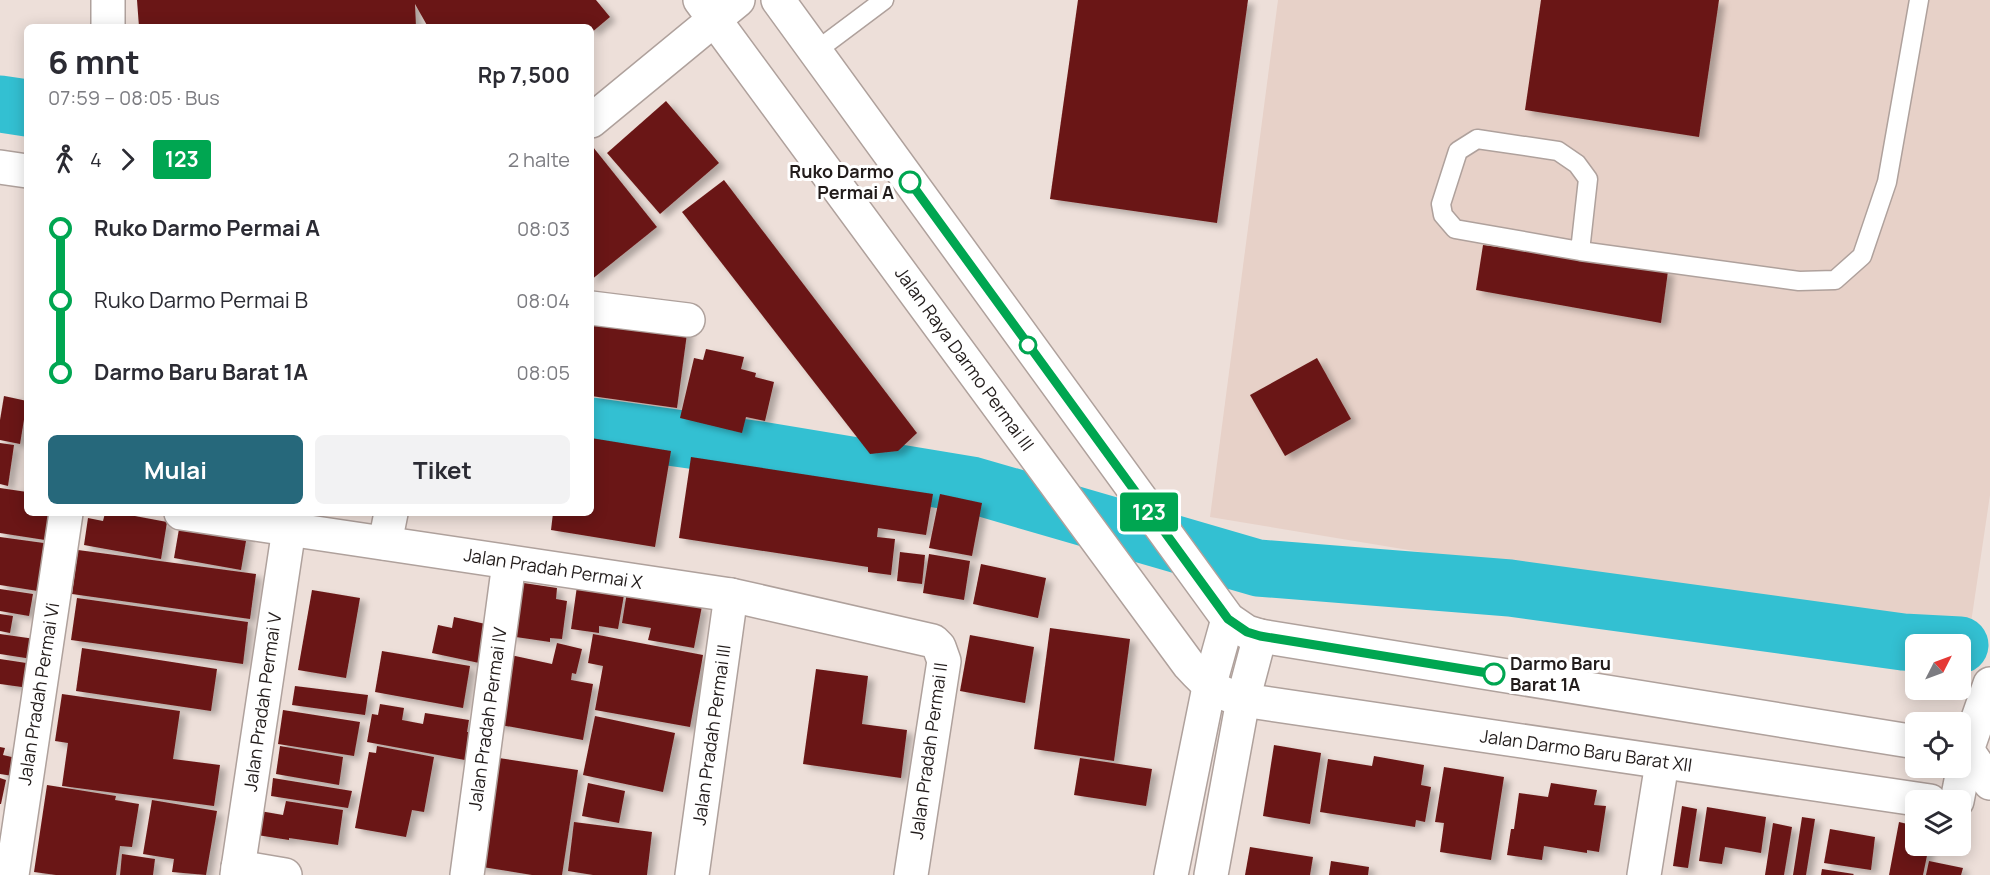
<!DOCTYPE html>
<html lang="id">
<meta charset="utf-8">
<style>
body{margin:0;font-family:Manrope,sans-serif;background:#f2f2f3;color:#2b2b33;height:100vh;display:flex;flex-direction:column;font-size:22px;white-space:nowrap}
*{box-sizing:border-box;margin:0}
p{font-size:20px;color:#7c7c81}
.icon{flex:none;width:33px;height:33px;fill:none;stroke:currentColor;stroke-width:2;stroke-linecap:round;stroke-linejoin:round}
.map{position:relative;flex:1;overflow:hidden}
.side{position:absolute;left:24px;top:24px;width:570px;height:492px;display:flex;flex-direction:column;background:#fff;border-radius:9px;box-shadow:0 3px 15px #0003}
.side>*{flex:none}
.badge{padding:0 12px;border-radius:4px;font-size:21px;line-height:39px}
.needle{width:39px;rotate:48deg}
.tools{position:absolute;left:1905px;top:634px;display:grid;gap:12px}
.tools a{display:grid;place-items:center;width:66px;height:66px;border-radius:9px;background:#fff;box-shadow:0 3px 15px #0003;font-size:30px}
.map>.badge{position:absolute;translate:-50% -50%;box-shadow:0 0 0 3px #fff}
.legs{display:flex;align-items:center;gap:9px;height:66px;padding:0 24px;font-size:20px}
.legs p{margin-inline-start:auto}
.overview{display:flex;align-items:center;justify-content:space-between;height:102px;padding:0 24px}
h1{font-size:33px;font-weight:700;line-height:45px}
.button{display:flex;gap:12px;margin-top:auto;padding:12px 24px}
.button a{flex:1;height:69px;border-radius:9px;background:#26687b;color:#fff;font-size:24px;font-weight:700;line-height:69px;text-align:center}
.button a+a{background:#f2f2f3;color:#2b2b33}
ul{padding:0 24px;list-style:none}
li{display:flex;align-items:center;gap:21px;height:72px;font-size:22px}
li i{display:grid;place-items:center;width:9px;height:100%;margin:0 8px;background:currentColor}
li i::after{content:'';width:15px;height:15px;margin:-8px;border:4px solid;border-radius:50%;background:#fff}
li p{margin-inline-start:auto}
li:first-child i{background:linear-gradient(#0000 50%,currentColor 0)}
li:last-child i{background:linear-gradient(currentColor 50%,#0000 0)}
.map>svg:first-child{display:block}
.built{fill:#e7d1c8}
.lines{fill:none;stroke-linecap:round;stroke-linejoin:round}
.river{stroke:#33c0d2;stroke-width:57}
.building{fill:#6a1715;filter:url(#shadow)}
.service-casing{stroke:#afa19c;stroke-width:21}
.minor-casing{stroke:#afa19c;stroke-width:36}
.tertiary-casing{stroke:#afa19c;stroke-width:36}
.secondary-casing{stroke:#afa19c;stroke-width:36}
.service{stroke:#fff;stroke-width:18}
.minor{stroke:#fff;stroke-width:33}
.tertiary{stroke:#fff;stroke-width:33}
.secondary{stroke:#fff;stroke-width:33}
.line-1-casing{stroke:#fff;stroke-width:14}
.line-1{stroke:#00a651;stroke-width:9}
.stop-1-dot{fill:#fff;stroke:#00a651;stroke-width:3}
.labels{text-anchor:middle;stroke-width:6;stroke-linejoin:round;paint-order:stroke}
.stop-label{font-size:18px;font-weight:bold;fill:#221c1b;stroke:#fff;text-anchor:end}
.street-label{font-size:18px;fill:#221c1b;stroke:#fff}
</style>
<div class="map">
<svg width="1990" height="875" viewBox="0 0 1990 875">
<defs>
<filter id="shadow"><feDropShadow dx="6" dy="4" stdDeviation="3" flood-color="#0004"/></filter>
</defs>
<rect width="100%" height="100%" fill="#eddfd9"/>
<path class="built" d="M1278,0H1990V495L1968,643L1210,517Z"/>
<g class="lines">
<g class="river">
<path d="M0,104L27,108"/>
<path d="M591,426L761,450L972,485L1258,568L1510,588L1903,642L1960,645"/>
</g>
</g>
<g class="building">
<path d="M137,0H596L610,17L591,33V27H428L415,4L416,27H139Z"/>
<path d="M1078,0H1248L1217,223L1050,199Z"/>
<path d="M1541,0H1719L1699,137L1525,110Z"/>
<path d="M666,101L719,163L660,214L607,153Z"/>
<path d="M593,147L657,227L591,280V149Z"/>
<path d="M724,180L917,433L898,451L870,454L682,212Z"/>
<path d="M1483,245L1668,271L1661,323L1476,290Z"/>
<path d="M591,313L688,326L677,408L591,396Z"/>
<path d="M706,349L744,357L741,369L756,373L755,377L774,382L765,421L746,417L742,433L680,418L694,358L703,360Z"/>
<path d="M1317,358L1351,419L1285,456L1250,395Z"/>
<path d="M4,396L27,401L20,444L0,440V420Z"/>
<path d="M591,438L671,451L655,547L551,530L553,513H591Z"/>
<path d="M0,443L14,445L8,486L0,484Z"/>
<path d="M691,457L933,494L926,535L878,528L877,537L895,539L891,575L868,572V567L679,538Z"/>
<path d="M0,488L27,492V513H49L45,540L0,533Z"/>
<path d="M940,494L982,503L972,556L929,548Z"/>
<path d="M105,513H119L167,522L161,559L84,545L88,518L103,521Z"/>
<path d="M180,523L247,535L241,570L174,558Z"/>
<path d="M0,537L51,544L44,592L0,585Z"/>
<path d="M78,550L256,574L250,619L72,594Z"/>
<path d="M900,552L925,555L922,584L897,581Z"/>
<path d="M929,554L970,561L964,600L923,593Z"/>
<path d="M981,564L1046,578L1038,618L973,604Z"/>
<path d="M578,579L624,595L618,629L599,626V633L571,629Z"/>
<path d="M517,582L557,588L556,599L567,601L562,639L550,638V642L509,636Z"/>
<path d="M0,589L33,594L29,616L0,611Z"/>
<path d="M312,590L360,598L346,678L298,670Z"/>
<path d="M627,592L702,606L694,648L648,640L651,628L622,623Z"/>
<path d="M77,598L248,622L243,664L71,640Z"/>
<path d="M0,614L13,616L10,633L0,631Z"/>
<path d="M454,617L490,625L484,664L432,653L438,625L452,628Z"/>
<path d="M1050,628L1130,639L1114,761L1034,749Z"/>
<path d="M0,634L35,639L32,659L0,654Z"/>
<path d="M593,634L703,655L690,727L595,710L603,666L588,663Z"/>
<path d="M970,635L1034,647L1025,703L960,691Z"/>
<path d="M557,643L582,649L576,674L572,673L571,680L593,684L583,740L490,723L506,654L552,664Z"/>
<path d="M82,648L217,669L211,711L76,691Z"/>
<path d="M382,651L470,666L463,708L375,692Z"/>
<path d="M0,659L33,664L29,688L0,684Z"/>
<path d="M816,669L868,676L862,724L907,730L901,778L803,764Z"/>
<path d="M295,686L368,695L365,715L292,705Z"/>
<path d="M62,694L180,711L173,759L220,765L214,806L62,786L68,743L55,741Z"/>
<path d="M380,704L404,708L402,720L423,724L425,713L469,720L467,732H470L465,760L367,742L372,714L378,715Z"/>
<path d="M283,710L360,722L354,756L278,744Z"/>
<path d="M595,716L675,733L663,792L583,775Z"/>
<path d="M1274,745L1321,753L1310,824L1263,816Z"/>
<path d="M280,746L343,757L339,785L276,774Z"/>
<path d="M377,746L434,757L424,812L412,810L406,837L355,828L369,752L376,753Z"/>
<path d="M0,747L5,748L3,755L16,758L13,776L0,774Z"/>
<path d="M1374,756L1424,765L1421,785L1431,787L1425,822L1416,820L1415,827L1409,826L1320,812L1328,759L1372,766Z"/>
<path d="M492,757L578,770L562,875H532L476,866Z"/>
<path d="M1080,758L1152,769L1146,806L1074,795Z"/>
<path d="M1444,767L1504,777L1491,860L1440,852L1444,823L1435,822Z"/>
<path d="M0,778L6,780L1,804H0Z"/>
<path d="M273,778L352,791L348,808L271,796Z"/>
<path d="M588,783L625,791L619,823L582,816Z"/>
<path d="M1551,783L1597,790L1594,805L1606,806L1599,852L1587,850V853L1544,846L1542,860L1507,855L1511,829H1514L1519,793L1548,797Z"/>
<path d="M47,785L116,796L115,800L139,804L132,847L120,846L116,875H56L34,872Z"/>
<path d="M152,800L217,811L206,875L172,872L174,859L143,854Z"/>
<path d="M286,801L343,810L338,845L289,838V840L257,835L260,811L283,815Z"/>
<path d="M1682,806L1697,809L1688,868L1673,866Z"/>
<path d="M1707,807L1766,817L1761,853L1725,847L1722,864L1699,861Z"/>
<path d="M1802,817L1815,819L1806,875H1793Z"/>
<path d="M574,822L652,832L647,875H593L568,871Z"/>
<path d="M1899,822L1916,826V846H1929L1923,875H1889Z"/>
<path d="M1773,823L1792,827L1784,875H1765Z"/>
<path d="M1830,829L1875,837L1871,870L1824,863Z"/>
<path d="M1250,847L1313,857L1310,875H1245Z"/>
<path d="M122,854L155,859L153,875H120Z"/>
<path d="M1331,861L1369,867L1368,875H1329Z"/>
<path d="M1929,861L1963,868L1961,875H1926Z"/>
<path d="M1822,869L1854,874L1853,875H1821Z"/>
</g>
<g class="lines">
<g class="service-casing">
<g id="service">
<path d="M816,51L884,0"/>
<path d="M1580,251L1588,179L1577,164L1558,151L1477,139L1458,151L1441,204L1443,215L1455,229L1580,251L1799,281L1835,280L1862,256L1887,182L1919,0"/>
</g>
</g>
<g class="minor-casing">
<g id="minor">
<path d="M108,0V27"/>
<path d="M591,121L738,0"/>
<path d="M0,167L27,171"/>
<path d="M591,308L688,320"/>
<path d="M181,513L731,595L933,641L939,647L944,661L911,875"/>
<path d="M385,543L391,513"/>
<path d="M238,867L285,875"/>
<path d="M12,875L66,513"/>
<path d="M237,875L289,529"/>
<path d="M467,875L509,563"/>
<path d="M692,875L731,595"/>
<path d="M1644,875L1662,763"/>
</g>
</g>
<g class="tertiary-casing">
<g id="tertiary">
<path d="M1260,636L1916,742"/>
<path d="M1243,700L1930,801"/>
<path d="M1960,749L1967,750L1990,783"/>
<path d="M1957,801L1967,750L1990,684"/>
</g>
</g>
<g class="secondary-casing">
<g id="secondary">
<path d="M700,0L1189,665C1208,686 1215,692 1243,700"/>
<path d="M778,0L1228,619L1247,632L1260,636L1243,700L1211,875"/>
<path d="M1171,875L1209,687L1228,619"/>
</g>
</g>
<use href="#service" class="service"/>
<use href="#minor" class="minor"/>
<use href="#tertiary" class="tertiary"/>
<use href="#secondary" class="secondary"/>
</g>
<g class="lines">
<g class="line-1-casing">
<path id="line-1" d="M910,182L1228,619L1247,632L1260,636L1494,674"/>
</g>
<use href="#line-1" class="line-1"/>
</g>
<g class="stop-1-dot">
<circle cx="910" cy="182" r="10"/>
<circle cx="1028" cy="345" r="8"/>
<circle cx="1494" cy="674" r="10"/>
</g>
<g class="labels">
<g class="stop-label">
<text x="894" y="178">Ruko Darmo<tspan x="894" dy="21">Permai A</tspan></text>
<text x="1510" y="670" text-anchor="start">Darmo Baru<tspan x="1510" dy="21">Barat 1A</tspan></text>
</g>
<g class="street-label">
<text transform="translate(964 359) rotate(54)" y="6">Jalan Raya Darmo Permai III</text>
<text transform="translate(553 569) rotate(9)" y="6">Jalan Pradah Permai X</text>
<text transform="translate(39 694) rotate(-81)" y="6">Jalan Pradah Permai Vi</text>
<text transform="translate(263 702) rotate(-82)" y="6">Jalan Pradah Permai V</text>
<text transform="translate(488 719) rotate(-82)" y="6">Jalan Pradah Permai IV</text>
<text transform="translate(712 735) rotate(-82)" y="6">Jalan Pradah Permai III</text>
<text transform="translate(929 751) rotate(-82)" y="6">Jalan Pradah Permai II</text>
<text transform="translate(1586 751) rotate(8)" y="6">Jalan Darmo Baru Barat XII</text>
</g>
</g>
</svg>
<div class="tools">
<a><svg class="needle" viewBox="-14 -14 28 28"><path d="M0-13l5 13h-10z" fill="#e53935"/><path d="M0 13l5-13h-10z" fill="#7c7c81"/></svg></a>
<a><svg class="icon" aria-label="locate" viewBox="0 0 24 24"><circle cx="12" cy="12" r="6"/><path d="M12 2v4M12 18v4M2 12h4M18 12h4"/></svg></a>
<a><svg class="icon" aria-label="layers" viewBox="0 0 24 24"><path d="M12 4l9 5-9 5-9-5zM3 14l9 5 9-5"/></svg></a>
</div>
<b class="badge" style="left:1149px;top:512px;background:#00a651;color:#fff">123</b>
<section class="side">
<div class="overview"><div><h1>6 mnt</h1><p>07:59 – 08:05 · Bus</p></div><b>Rp 7,500</b></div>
<div class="legs"><svg class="icon" aria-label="walk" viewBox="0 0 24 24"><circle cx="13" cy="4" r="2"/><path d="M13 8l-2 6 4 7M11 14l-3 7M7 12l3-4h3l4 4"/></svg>4<svg class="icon" aria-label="forward" viewBox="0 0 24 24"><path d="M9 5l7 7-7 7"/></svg><b class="badge" style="background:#00a651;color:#fff">123</b><p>2 halte</p></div>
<ul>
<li><i style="color:#00a651"></i><b>Ruko Darmo Permai A</b><p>08:03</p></li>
<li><i style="color:#00a651"></i><span>Ruko Darmo Permai B</span><p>08:04</p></li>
<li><i style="color:#00a651"></i><b>Darmo Baru Barat 1A</b><p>08:05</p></li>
</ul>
<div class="button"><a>Mulai</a><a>Tiket</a></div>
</section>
</div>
